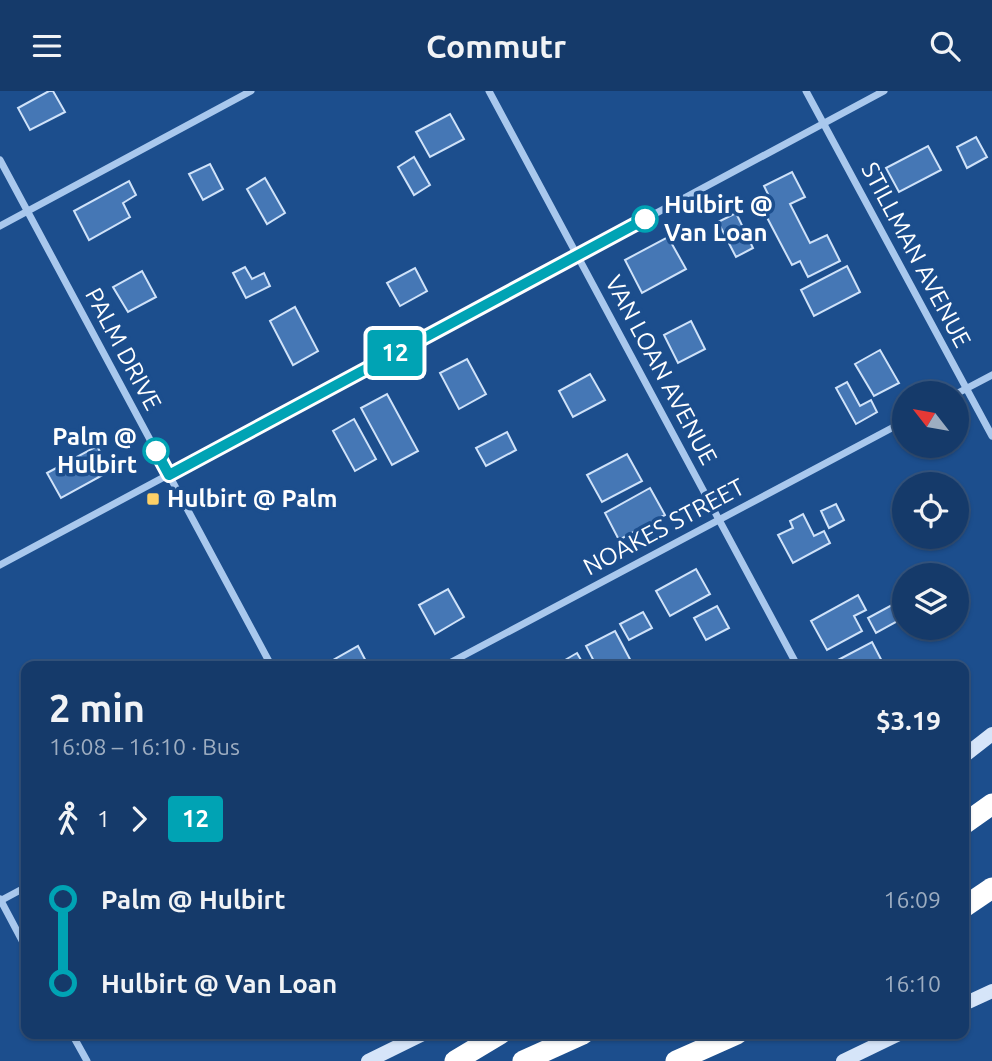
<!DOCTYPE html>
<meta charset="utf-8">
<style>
body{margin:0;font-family:Ubuntu,sans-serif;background:#224572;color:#f1f3f6;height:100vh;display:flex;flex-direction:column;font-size:26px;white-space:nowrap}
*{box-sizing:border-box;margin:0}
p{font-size:23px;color:#9dadc1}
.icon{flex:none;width:38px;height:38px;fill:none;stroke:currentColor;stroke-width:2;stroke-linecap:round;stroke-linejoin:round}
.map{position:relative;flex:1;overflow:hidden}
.panel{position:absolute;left:21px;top:570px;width:948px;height:378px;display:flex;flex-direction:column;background:#153a6a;border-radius:14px;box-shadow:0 2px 5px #0004,0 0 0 2px #34547e}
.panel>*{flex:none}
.badge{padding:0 14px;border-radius:5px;font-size:24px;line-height:46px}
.needle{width:46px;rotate:301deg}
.fabs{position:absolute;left:892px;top:290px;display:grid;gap:14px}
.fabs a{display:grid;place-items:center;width:77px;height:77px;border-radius:50%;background:#153a6a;box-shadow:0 2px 5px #0004,0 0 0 2px #34547e;font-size:35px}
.map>.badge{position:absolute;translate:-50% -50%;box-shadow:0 0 0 4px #fff}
.legs{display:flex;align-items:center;gap:10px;height:77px;padding:0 28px;font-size:23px}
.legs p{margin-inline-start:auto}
.summary{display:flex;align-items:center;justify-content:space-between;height:119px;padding:0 28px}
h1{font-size:38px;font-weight:600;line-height:52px}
ul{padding:0 28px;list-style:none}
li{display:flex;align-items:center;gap:24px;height:84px;font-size:26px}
li i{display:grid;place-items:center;width:10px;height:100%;margin:0 9px;background:currentColor}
li i::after{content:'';width:18px;height:18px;margin:-9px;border:5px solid;border-radius:50%;background:#153a6a}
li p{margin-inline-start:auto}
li:first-child i{background:linear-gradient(#0000 50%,currentColor 0)}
li:last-child i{background:linear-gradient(currentColor 50%,#0000 0)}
header{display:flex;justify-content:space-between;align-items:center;height:91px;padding:0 28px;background:#153a6a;font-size:32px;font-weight:600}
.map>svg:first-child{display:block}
.building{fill:#4577b5;stroke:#cfe2f9;stroke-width:2}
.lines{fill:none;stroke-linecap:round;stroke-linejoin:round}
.street{stroke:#a9c8ed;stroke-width:7}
.secondary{stroke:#d6e5f9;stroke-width:14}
.highway{stroke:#fff;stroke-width:21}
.line-1-casing{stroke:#fff;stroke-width:16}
.line-1{stroke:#00a3b4;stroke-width:10}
.stop-1-dot{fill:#fff;stroke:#00a3b4;stroke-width:3.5}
.poi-dot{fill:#fdd067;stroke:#1c4e8d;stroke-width:2.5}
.labels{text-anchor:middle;stroke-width:7;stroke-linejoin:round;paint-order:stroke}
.stop-label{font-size:24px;font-weight:bold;fill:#fff;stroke:#1c4e8d;text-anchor:start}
.street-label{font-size:24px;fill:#fff;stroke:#1c4e8d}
.poi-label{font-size:24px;font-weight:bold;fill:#fff;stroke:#1c4e8d;text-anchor:start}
</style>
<header><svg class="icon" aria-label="menu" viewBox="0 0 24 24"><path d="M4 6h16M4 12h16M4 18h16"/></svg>Commutr<svg class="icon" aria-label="search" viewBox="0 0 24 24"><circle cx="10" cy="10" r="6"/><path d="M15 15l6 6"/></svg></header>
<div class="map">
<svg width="992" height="970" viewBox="0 0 992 970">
<rect width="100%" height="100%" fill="#1c4e8d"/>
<g class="building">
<path d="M49,0H53L65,21L30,39L18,17Z"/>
<path d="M450,23L464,48L430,66L416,41Z"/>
<path d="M976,46L987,66L967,77L957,56Z"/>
<path d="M928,55L941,79L899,101L886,77Z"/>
<path d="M414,66L430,94L414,104L398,76Z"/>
<path d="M210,73L223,98L203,109L189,83Z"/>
<path d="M792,81L805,106L790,113L810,152L827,144L840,170L808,186L800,170L792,174L762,117L769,113L764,105L768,103L764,95Z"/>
<path d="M265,87L285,122L267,133L247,98Z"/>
<path d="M129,90L136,104L123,112L130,126L89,149L74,120Z"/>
<path d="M736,122L753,157L736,166L718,131Z"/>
<path d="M668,146L686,178L642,202L625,169Z"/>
<path d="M847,175L860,201L814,225L801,199Z"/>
<path d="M245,176L252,188L264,182L270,195L246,207L233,182Z"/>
<path d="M415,177L427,200L400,215L387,192Z"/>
<path d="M142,180L156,206L128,221L113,196Z"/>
<path d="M295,216L318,260L293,274L270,230Z"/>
<path d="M691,230L705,258L678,272L664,244Z"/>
<path d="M880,259L899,292L874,305L855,273Z"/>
<path d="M467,268L486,303L459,318L440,282Z"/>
<path d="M590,283L605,309L573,326L559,300Z"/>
<path d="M847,291L860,315L871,309L877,321L856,333L836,297Z"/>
<path d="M387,303L418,360L392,374L361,317Z"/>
<path d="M354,328L376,368L355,380L333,340Z"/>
<path d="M507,341L516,359L486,375L476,357Z"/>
<path d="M97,355L110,380L61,407L47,382Z"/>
<path d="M627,363L642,390L602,411L587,384Z"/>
<path d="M650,397L665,424L619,449L605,422Z"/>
<path d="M836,413L844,429L829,437L821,420Z"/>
<path d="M803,423L814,445L824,440L830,452L793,472L778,444L793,437L790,430Z"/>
<path d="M696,478L710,503L670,525L656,500Z"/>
<path d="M448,498L464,526L435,543L419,514Z"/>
<path d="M858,504L866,519L854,525L862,540L827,559L811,530Z"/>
<path d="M903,508L905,526L876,542L868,527Z"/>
<path d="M717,515L729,537L706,549L694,527Z"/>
<path d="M643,521L652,537L629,549L620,533Z"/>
<path d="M615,540L633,574L630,576H597L586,555Z"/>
<path d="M872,551L885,576H842L838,569Z"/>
<path d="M358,555L369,576H330L328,572Z"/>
<path d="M577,562L585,576H569L565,569Z"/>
</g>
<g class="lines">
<g class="street">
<path d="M489,0L798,576"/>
<path d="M806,0L992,345"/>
<path d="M0,69L272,576"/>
<path d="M0,135L251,0"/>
<path d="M956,303L992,284"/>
<path d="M0,474L884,0"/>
<path d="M442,576L905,330"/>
<path d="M0,808L26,857"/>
<path d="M0,810L26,796"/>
<path d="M72,943L87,970"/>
</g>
<g class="secondary">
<path d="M964,665L992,643"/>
<path d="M964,913L992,900"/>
<path d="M368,970L423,943"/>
<path d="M843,970L899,943"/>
</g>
<g class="highway">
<path d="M964,733L992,713"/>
<path d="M964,816L992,797"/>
<path d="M455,970L500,943"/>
<path d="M523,970L583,943"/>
<path d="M676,970L737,943"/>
</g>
</g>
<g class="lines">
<g class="line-1-casing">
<path id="line-1" d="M156,360L169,384L645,128"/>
</g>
<use href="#line-1" class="line-1"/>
</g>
<g class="stop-1-dot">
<circle cx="645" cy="128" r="12"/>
<circle cx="156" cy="360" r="12"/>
</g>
<rect class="poi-dot" x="146" y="401" width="14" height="14" rx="3.5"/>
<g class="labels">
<g class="stop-label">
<text x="664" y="122">Hulbirt @<tspan x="664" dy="28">Van Loan</tspan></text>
<text x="137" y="354" text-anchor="end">Palm @<tspan x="137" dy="28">Hulbirt</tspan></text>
</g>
<g class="street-label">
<text transform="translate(916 164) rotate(62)" y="8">STILLMAN AVENUE</text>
<text transform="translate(123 258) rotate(62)" y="8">PALM DRIVE</text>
<text transform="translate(661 279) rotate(62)" y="8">VAN LOAN AVENUE</text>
<text transform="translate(664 436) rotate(-28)" y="8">NOAKES STREET</text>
</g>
<g class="poi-label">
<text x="167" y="416">Hulbirt @ Palm</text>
</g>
</g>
</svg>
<div class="fabs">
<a><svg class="needle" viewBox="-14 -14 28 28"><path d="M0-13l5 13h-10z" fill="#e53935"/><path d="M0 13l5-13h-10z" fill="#9dadc1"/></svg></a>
<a><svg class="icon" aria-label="locate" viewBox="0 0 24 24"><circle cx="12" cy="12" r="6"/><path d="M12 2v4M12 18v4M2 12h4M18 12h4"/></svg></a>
<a><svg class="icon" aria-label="layers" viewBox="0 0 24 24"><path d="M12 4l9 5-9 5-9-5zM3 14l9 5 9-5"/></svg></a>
</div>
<b class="badge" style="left:395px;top:262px;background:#00a3b4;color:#fff">12</b>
<section class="panel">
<div class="summary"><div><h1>2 min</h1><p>16:08 – 16:10 · Bus</p></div><b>$3.19</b></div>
<div class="legs"><svg class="icon" aria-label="walk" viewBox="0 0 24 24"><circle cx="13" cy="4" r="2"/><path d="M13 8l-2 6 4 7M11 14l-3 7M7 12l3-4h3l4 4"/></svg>1<svg class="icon" aria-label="forward" viewBox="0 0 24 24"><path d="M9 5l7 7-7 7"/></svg><b class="badge" style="background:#00a3b4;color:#fff">12</b></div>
<ul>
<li><i style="color:#00a3b4"></i><b>Palm @ Hulbirt</b><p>16:09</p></li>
<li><i style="color:#00a3b4"></i><b>Hulbirt @ Van Loan</b><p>16:10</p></li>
</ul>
</section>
</div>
